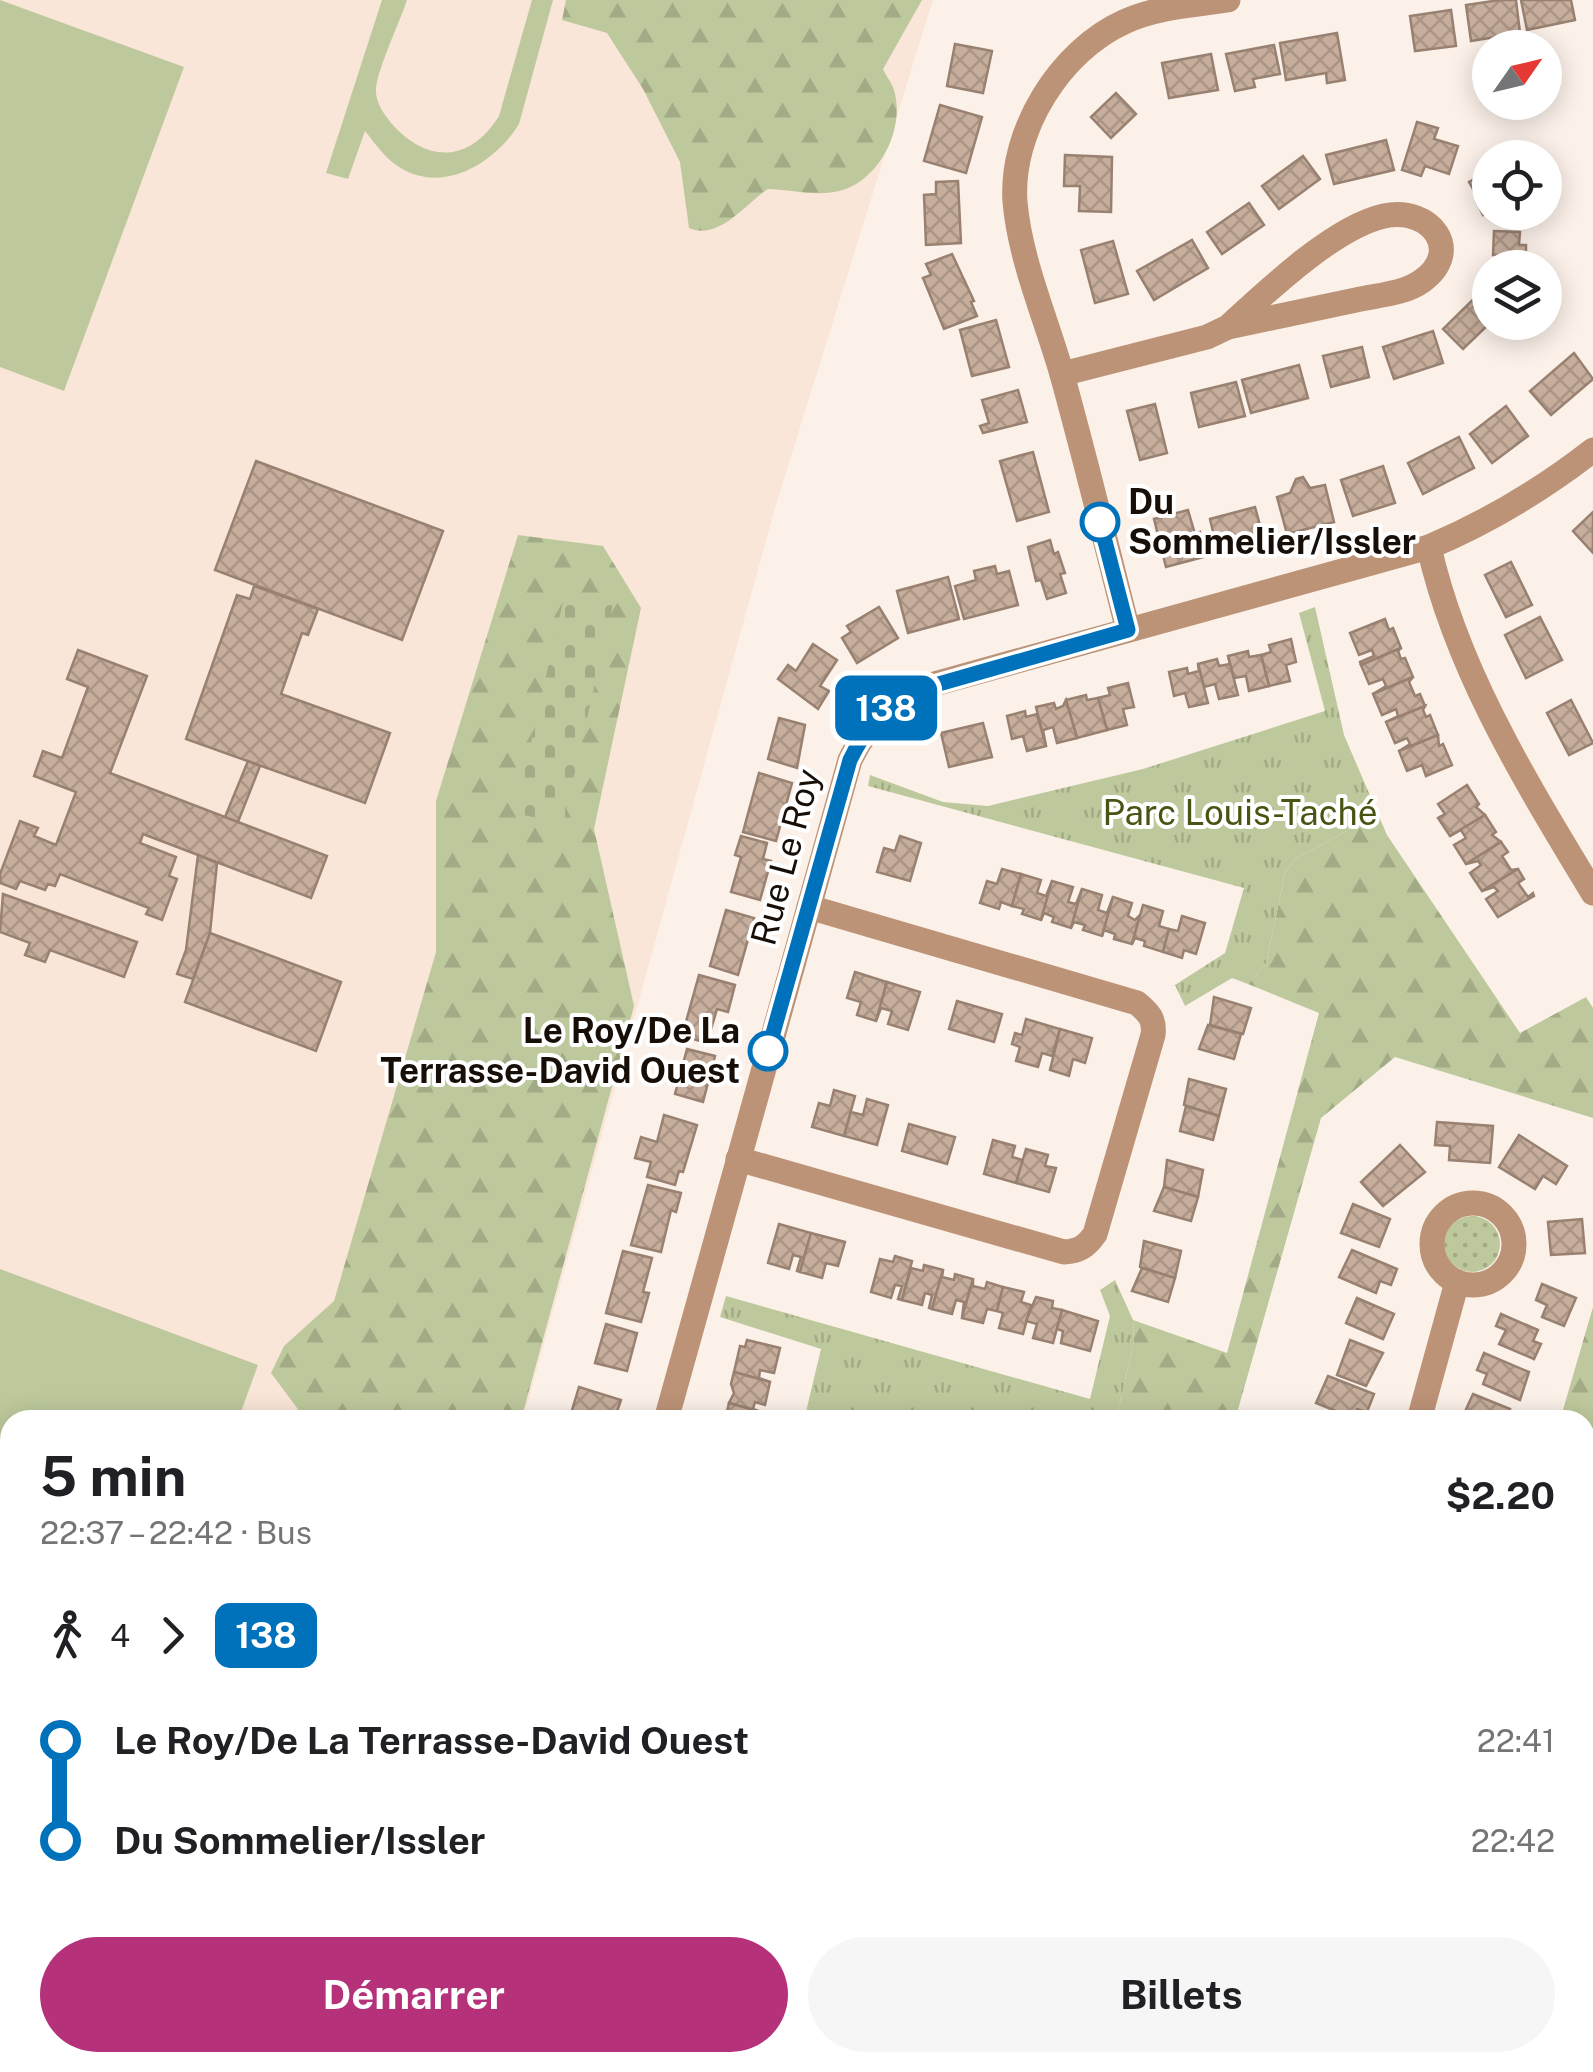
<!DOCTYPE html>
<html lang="fr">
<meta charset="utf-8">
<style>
body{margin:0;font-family:"Public Sans",sans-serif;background:#f6f6f6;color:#202124;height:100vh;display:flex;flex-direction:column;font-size:38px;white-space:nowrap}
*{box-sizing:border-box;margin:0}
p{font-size:32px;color:#757577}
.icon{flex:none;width:55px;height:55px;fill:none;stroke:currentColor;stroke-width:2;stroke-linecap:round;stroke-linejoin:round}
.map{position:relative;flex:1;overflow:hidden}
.details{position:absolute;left:0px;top:1410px;width:1595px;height:662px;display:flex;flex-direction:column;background:#fff;border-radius:30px 30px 0 0;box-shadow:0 5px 25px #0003}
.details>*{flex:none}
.badge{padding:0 20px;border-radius:15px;font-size:35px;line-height:65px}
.needle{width:65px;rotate:56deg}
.controls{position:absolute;left:1472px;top:30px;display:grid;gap:20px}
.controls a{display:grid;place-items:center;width:90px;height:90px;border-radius:50%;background:#fff;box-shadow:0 5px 25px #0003;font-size:50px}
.map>.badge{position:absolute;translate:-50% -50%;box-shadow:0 0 0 5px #fff}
.legs{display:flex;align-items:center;gap:15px;height:110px;padding:0 40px;font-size:32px}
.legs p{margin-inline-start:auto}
.overview{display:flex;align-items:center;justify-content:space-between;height:170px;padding:0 40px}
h1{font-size:55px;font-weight:700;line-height:75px}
.action{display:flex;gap:20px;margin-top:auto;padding:20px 40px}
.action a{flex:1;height:115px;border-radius:60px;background:#b5327b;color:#fff;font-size:40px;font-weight:700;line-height:115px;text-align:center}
.action a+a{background:#f6f6f6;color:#202124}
ul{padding:0 40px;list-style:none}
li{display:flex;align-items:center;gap:35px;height:100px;font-size:38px}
li i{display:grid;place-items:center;width:15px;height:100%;margin:0 12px;background:currentColor}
li i::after{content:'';width:25px;height:25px;margin:-12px;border:8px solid;border-radius:50%;background:#fff}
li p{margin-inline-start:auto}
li:first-child i{background:linear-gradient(#0000 50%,currentColor 0)}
li:last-child i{background:linear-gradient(currentColor 50%,#0000 0)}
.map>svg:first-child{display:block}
.built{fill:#fae6d8}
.grass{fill:url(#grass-dots)}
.forest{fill:url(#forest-firs)}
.cemetery{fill:url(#cemetery-stones)}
.park{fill:url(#park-tufts)}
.pitch{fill:#bdc99c}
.building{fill:url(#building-cross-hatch);stroke:#998171;stroke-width:2.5}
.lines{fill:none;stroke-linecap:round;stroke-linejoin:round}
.street{stroke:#bc9377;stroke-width:25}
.secondary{stroke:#9f6339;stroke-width:30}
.line-1-casing{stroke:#fff;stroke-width:22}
.line-1{stroke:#0072bc;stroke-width:15}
.stop-1-dot{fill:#fff;stroke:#0072bc;stroke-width:5}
.labels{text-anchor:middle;stroke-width:8;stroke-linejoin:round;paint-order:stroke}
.stop-label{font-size:35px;font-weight:bold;fill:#170e08;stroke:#fff;text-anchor:start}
.park-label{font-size:35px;fill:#485412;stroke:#fff}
.street-label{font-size:35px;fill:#170e08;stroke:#fff}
</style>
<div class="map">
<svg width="1593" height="2072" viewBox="0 0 1593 2072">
<defs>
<pattern id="grass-dots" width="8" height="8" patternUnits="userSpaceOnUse" patternTransform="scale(2.5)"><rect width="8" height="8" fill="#bdc99c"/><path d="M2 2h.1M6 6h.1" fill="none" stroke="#a2ab85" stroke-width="1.8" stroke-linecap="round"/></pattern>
<pattern id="forest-firs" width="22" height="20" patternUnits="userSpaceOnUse" patternTransform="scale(2.5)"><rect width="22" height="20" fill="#bdc99c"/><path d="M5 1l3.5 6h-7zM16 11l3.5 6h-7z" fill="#a2ab85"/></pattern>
<pattern id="cemetery-stones" width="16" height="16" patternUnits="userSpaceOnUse" patternTransform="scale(2.5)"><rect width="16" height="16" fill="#bdc99c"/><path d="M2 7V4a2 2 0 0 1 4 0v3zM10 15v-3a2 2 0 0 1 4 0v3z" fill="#a2ab85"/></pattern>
<pattern id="park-tufts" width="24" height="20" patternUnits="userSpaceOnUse" patternTransform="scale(2.5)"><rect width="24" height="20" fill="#bdc99c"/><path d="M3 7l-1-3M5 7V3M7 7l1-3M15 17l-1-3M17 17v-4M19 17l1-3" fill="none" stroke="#a2ab85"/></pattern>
<pattern id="building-cross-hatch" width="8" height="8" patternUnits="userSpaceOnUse" patternTransform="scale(2.5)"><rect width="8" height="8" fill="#c7ae9c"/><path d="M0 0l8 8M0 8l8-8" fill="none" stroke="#aa9485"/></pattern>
</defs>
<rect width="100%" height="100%" fill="#fbf1e9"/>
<path class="built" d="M0,0H933L775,508L523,1420H10V1517L0,1514Z"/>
<circle class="grass" cx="1472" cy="1244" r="28"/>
<g class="forest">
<path d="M566,0H922L883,69C886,76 892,83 894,90C905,127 882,175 846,189C821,198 794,190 768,189C744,205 719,241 689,228L680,162L643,89L607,33L562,20Z"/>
<path d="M518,535L603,546L641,608L594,829L634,1006L521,1420H306L271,1373L284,1346L334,1301L436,952V801Z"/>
<path d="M1378,814L1387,835L1520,1033L1586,997L1593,1008V1118L1395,1057L1321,1118L1235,1420H1116L1134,1341L1133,1320L1227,1353L1319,1013L1248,984L1266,964L1285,873L1295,859Z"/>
<path d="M1593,1307V1764L1585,1760V1420H1560Z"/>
<path d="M508,2062L682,2063L683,2072H504Z"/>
<path d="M982,2063V2062L1130,2063L1122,2072H980Z"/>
<path d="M1379,2063V2062L1431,2063L1429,2072H1376Z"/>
</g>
<path class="cemetery" d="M565,593L613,604L563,824L515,813Z"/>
<g class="park">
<path d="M1315,607L1344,735L1378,814L1295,859L1285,873L1266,964L1248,984L1232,978L1185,1006L1175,985L1225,953L1244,888L868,786L870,775L943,802L988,806L1143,769L1325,711L1299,613Z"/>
<path d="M1115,1280L1133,1320L1134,1341L1116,1420H804L821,1349L720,1317L726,1296L1090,1399L1110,1316L1100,1290Z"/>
</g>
<g class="pitch">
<path d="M0,0L184,67L64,391L0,367Z"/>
<path d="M382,0H407C399,24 379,65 376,88C375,102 383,113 391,123C426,163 469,164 499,116L532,0H553L519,124C497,160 448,193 404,170C387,161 377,146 365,131L348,179L326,173Z"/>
<path d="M0,1269L258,1365L238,1420H10V1476L0,1472Z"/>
</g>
<g class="building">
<path d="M1500,0H1516L1520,33L1471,41L1466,5Z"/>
<path d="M1521,0H1571L1575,20L1527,30Z"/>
<path d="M1451,10L1456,46L1415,51L1410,16Z"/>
<path d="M1337,33L1345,80L1327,83L1326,73L1286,80L1280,43Z"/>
<path d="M955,44L992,51L983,93L947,86Z"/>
<path d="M1274,45L1280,74L1253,79L1255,87L1235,91L1226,54Z"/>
<path d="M1211,54L1218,90L1169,98L1162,63Z"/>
<path d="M1116,93L1136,114L1111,138L1091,117Z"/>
<path d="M940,105L982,117L966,173L924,161Z"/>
<path d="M1417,122L1438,128L1434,139L1458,146L1449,174L1425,166L1421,176L1402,170Z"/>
<path d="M1386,140L1394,170L1334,184L1326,155Z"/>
<path d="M1065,155L1112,157L1111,212L1079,211L1080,186H1064Z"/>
<path d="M1303,156L1320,179L1279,209L1262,186Z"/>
<path d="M1490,170V211L1483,215L1477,203L1480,201L1469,182Z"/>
<path d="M958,181L961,243L926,245L924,195L936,194V182Z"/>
<path d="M1249,203L1264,225L1222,254L1207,232Z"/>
<path d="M1494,231L1520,232L1519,245H1526V268H1498V255H1493Z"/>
<path d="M1192,240L1208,268L1154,300L1137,271Z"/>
<path d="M1113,241L1128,294L1095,303L1081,250Z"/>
<path d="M952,254L974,301L971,302L977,316L944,329L923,278L931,275L926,264Z"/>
<path d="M1490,283L1491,322L1463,349L1443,329Z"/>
<path d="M996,320L1009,367L972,376L960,330Z"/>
<path d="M1433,331L1443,363L1394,379L1383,347Z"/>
<path d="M1362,347L1369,377L1331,387L1323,356Z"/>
<path d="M1574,353L1593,379L1551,415L1530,391Z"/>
<path d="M1299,365L1308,398L1251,413L1242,380Z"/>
<path d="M1236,382L1245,416L1199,427L1191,393Z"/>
<path d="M1018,390L1027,422L983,433L980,426L989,423L982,400Z"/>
<path d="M1155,404L1167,453L1140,460L1127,411Z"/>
<path d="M1506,406L1528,436L1492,463L1470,434Z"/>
<path d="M1459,437L1474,468L1423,494L1408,463Z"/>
<path d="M1033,452L1049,512L1017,521L1000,461Z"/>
<path d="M256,461L443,531L402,640L215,570Z"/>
<path d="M1383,466L1395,503L1353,516L1341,480Z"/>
<path d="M1303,477L1310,488L1325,485L1334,522L1287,534L1277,497L1290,493L1296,479Z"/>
<path d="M1255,507L1264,540L1251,544L1252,548L1243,551L1242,547L1218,553L1210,519Z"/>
<path d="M1188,510L1195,534L1200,532L1207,556L1166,567L1154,519Z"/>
<path d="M1593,512V553L1573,531Z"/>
<path d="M1050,540L1054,554L1058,552L1065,573L1060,574L1066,593L1047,599L1041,580L1036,581L1028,547Z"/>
<path d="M1511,562L1532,605L1506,617L1485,575Z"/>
<path d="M995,566L997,574L1009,571L1018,605L964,619L955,586L976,580L974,571Z"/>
<path d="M948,577L959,619L908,633L897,591Z"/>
<path d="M254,586L318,609L308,635L302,633L281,694L390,733L365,803L186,739L237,595L250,599Z"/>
<path d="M879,607L898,638L857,663L842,638L851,632L847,626Z"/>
<path d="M1540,617L1562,660L1526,678L1505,635Z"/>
<path d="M1385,619L1389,630L1393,628L1401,648L1361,665L1360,662L1374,656L1372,650L1359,655L1350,633Z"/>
<path d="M1291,639L1296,662L1286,665L1290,681L1269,686L1261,655L1271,652L1269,645Z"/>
<path d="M813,644L837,660L820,686L829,691L818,709L778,679L788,665L796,671Z"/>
<path d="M1401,648L1398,651L1401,659L1405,658L1413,677L1373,694L1386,686L1383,679L1369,684L1361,665Z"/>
<path d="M78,650L147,676L110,773L327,856L311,898L143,834L140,843L176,857L169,876L177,879L162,920L146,914L149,908L60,874L55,886L48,884L45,890L20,881L16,889L0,883V874L20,821L38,828L34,836L56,845L76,792L34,776L43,751L62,758L88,687L67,679Z"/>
<path d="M1248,651L1249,657L1261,655L1269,686L1249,691L1246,676L1234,678L1228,656Z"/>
<path d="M1228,656L1238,695L1219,699L1215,684L1204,687L1198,664L1217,659L1219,666L1230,664Z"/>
<path d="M1198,664L1208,703L1189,707L1185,693L1174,696L1169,672L1187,668L1188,674L1199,671Z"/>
<path d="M1413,677L1409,682L1415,696L1420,694L1425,706L1386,722L1398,716L1396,709L1382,715L1373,694Z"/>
<path d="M1128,683L1134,707L1123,709L1127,725L1107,730L1098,698L1110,695L1108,688Z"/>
<path d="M1086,695L1087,700L1098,698L1107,730L1077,738L1066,700Z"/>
<path d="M1066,700L1077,738L1057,743L1053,727L1043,730L1046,746L1036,707L1054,703L1056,709L1063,706Z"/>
<path d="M1571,700L1593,743L1569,755L1547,713Z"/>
<path d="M1425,706L1423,710L1426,717L1430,715L1438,735L1399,751L1410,744L1407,738L1395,743L1386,722Z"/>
<path d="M1025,711L1026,717L1037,714L1046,746L1027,751L1023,736L1012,739L1007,716Z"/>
<path d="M779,718L805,725L797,768L768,759Z"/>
<path d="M983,723L992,757L949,767L941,733Z"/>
<path d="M1438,735L1439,746L1443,744L1452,765L1426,776L1422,765L1407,771L1399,751Z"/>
<path d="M248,761L260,766L238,822L225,817Z"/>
<path d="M759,773L792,783L776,841L743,832Z"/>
<path d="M1467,785L1479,804L1476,807L1485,815L1450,836L1438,818L1445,814L1438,804Z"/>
<path d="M1485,815L1496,832L1492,835L1501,842L1466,864L1454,845L1466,838L1461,830L1450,836Z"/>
<path d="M741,836L767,843L763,859L771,861L760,900L731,892L741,857L735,855Z"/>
<path d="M900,836L921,843L910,881L877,872L884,848L895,851Z"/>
<path d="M1501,842L1508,852L1502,856L1511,870L1518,869L1482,891L1470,873L1481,865L1478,861L1466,864Z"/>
<path d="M198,855L217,863L210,933L193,979L177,974L186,950Z"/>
<path d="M1002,869L1021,874L1012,906L1001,902L999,909L980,903L987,881L997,884Z"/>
<path d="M1518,869L1524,879L1518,883L1528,897L1533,893L1534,896L1498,917L1486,899L1498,891L1494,887L1482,891Z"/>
<path d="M1021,874L1041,880L1037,893L1046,896L1052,881L1041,920L1022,914L1024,909L1012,906Z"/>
<path d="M1052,881L1073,887L1068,902L1076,904L1082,889L1071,928L1052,922L1054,917L1044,913L1041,920Z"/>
<path d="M1082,889L1102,895L1098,910L1107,913L1113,897L1102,936L1083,930L1085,925L1074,922L1071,928Z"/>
<path d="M3,894L137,942L124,977L50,950L45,962L25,955L30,943L0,932Z"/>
<path d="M1113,897L1132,903L1128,916L1135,920L1140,915L1132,944L1114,939L1115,934L1104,930L1102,936Z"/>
<path d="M1143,905L1163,911L1159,926L1169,929L1163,952L1144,946L1145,941L1135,938L1132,944Z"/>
<path d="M726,910L754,918L738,975L710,966Z"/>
<path d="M1182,916L1205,923L1196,954L1184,950L1182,958L1163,952L1169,929L1178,931Z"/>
<path d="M210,933L341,982L316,1051L185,1002Z"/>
<path d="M855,972L887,982L876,1021L857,1015L861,1002L847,998Z"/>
<path d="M699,975L735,985L728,1012L717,1009L707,1043L682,1036Z"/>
<path d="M887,982L920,992L908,1030L888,1024L892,1011L881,1008L876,1021Z"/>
<path d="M1214,997L1251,1008L1243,1034L1210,1025Z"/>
<path d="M957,1001L1002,1014L994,1042L949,1029Z"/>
<path d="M1026,1019L1060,1029L1052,1056L1042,1053L1038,1067L1016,1061L1020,1047L1012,1044L1015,1033L1022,1035Z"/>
<path d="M1208,1025L1241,1034L1234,1059L1199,1049Z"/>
<path d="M1060,1029L1092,1038L1085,1063L1073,1059L1069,1076L1050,1070Z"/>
<path d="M687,1049L715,1056L703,1102L675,1094Z"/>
<path d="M1189,1079L1226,1089L1219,1116L1184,1105Z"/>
<path d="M834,1090L855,1096L844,1136L812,1127L819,1103L830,1106Z"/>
<path d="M867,1099L888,1105L877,1145L844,1136L851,1112L863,1115Z"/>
<path d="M1186,1106L1219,1116L1213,1140L1180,1131Z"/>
<path d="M664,1115L697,1125L683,1172L679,1171L675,1185L647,1177L651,1162L635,1158L641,1137L657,1142Z"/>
<path d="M1437,1122L1493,1126L1490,1163L1449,1160L1450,1146L1435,1145Z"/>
<path d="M909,1124L955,1137L947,1164L902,1151Z"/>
<path d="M1519,1135L1567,1166L1556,1184L1543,1176L1535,1189L1499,1167Z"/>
<path d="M993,1140L1015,1146L1012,1157L1023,1160L1016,1183L984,1174Z"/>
<path d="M1400,1145L1425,1172L1383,1206L1361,1182Z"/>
<path d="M1026,1149L1048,1155L1045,1166L1056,1168L1049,1192L1016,1183Z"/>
<path d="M1167,1160L1203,1170L1198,1197L1164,1187Z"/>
<path d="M648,1185L681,1193L676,1212L671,1210L661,1252L631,1245Z"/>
<path d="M1164,1187L1198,1197L1191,1221L1154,1211Z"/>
<path d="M1353,1204L1390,1219L1379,1247L1341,1233Z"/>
<path d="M1582,1219L1585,1253L1551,1255L1548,1222Z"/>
<path d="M779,1224L811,1233L800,1272L797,1271L801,1257L793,1255L789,1269L768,1263Z"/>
<path d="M811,1233L845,1242L838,1266L826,1263L822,1278L800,1272Z"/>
<path d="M1144,1241L1181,1251L1175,1278L1140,1267Z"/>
<path d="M1352,1250L1397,1269L1391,1285L1380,1281L1376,1293L1339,1277Z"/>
<path d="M623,1251L652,1258L643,1292L649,1293L641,1322L606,1313Z"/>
<path d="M895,1256L912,1261L902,1300L898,1299L902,1286L895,1285L891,1298L871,1292L880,1259L893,1262Z"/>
<path d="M924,1265L943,1270L932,1309L929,1308L932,1295L925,1293L922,1305L902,1300L911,1268L923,1271Z"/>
<path d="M1142,1268L1175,1278L1168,1302L1132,1291Z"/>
<path d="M943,1270L942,1277L954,1280L955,1274L973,1279L962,1318L964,1302L956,1300L952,1314L932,1309Z"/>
<path d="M973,1279V1286L985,1289L987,1282L1003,1287L997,1311L987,1309L983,1323L962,1318Z"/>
<path d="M1542,1284L1576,1298L1564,1326L1542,1317L1547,1305L1536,1300Z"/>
<path d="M1003,1287L1024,1292L1021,1302L1031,1305L1023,1334L999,1328L1003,1313L997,1311Z"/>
<path d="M1036,1297L1053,1301L1052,1308L1062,1310L1053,1343L1033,1338L1037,1324L1026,1321Z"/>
<path d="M1357,1298L1394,1314L1383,1339L1346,1323Z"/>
<path d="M1062,1310L1098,1321L1090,1351L1061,1343L1063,1331L1057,1329Z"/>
<path d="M1501,1314L1538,1330L1533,1341L1541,1344L1534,1359L1499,1344L1506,1330L1496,1326Z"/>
<path d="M606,1324L637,1333L627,1371L595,1363Z"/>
<path d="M747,1340L780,1348L774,1373L760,1370L759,1378L770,1382L734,1372L740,1346L745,1347Z"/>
<path d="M1350,1340L1383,1353L1366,1386L1337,1375Z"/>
<path d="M1484,1353L1529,1372L1520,1400L1483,1384L1487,1374L1477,1370Z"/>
<path d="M734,1372L770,1382L765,1405L755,1402L753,1409L761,1412L729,1403L734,1393L731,1384Z"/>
<path d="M1328,1376L1374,1394L1367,1412L1357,1409L1353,1418L1316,1403Z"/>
<path d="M579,1387L621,1400L614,1420H569Z"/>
<path d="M1473,1394L1510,1409L1505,1420L1462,1418Z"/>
<path d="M729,1403L761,1412L759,1420H725Z"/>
<path d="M0,1562L10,1565V1598L0,1595Z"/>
<path d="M0,1704L10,1707V1735L0,1731Z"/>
<path d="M910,2062H941L937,2072H928Z"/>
<path d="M1176,2062H1204L1201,2072Z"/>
<path d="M1305,2062H1333L1332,2072H1304Z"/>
<path d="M0,2063L18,2069L17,2072H0Z"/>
</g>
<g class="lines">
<g class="street">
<path d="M1062,374L1207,337L1228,327C1271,318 1314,309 1356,300C1378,295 1404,294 1422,281C1464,251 1431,206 1384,216C1334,227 1266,292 1228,327"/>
<path d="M1429,547C1457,672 1528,785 1593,893"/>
<path d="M1128,630C1106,544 1085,457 1061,371C1045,316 1020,259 1015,202C1010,131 1060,51 1124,22C1156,7 1194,5 1228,0"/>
<path d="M738,1159L1064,1252C1079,1251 1086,1247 1095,1234L1153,1035C1155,1019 1149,1013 1137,1003L809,907"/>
<circle cx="1473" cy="1244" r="41"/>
<path d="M666,1420L850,760C870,719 895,697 938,683L1429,547C1488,522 1543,489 1593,450"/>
<path d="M1419,1420L1457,1282"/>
<path d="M0,1656L10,1660"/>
<path d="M0,1889L10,1865"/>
<path d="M349,2062L350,2072"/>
<path d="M831,2072L835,2062"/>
<path d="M1248,2072L1251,2062"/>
</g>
<g class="secondary">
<path d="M1585,1785L1593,1788"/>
<path d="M0,1998L10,2001"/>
</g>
</g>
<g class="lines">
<g class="line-1-casing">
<path id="line-1" d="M768,1051L850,760C865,729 883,707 914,691L1128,630L1100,522"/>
</g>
<use href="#line-1" class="line-1"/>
</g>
<g class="stop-1-dot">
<circle cx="1100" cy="522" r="18"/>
<circle cx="768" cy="1051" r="18"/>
</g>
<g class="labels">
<g class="stop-label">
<text x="1128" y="514">Du<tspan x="1128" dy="40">Sommelier/Issler</tspan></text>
<text x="740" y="1043" text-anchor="end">Le Roy/De La<tspan x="740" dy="40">Terrasse-David Ouest</tspan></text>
</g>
<g class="park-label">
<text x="1240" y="825">Parc Louis-Taché</text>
</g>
<g class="street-label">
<text transform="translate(786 857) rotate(-75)" y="12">Rue Le Roy</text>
</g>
</g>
</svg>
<div class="controls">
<a><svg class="needle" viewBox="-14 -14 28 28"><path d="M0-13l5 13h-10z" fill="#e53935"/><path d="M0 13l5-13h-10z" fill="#757577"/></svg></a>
<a><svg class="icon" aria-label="locate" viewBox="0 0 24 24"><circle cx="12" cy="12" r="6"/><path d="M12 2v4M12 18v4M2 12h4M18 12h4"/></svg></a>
<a><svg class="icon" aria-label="layers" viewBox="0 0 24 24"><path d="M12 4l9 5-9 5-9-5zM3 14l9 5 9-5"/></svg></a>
</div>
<b class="badge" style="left:886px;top:708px;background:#0072bc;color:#fff">138</b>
<section class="details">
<div class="overview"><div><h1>5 min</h1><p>22:37 – 22:42 · Bus</p></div><b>$2.20</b></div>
<div class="legs"><svg class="icon" aria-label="walk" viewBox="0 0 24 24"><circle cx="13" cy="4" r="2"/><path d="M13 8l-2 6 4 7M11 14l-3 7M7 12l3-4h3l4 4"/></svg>4<svg class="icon" aria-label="forward" viewBox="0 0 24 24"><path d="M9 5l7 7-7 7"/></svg><b class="badge" style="background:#0072bc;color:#fff">138</b></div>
<ul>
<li><i style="color:#0072bc"></i><b>Le Roy/De La Terrasse-David Ouest</b><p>22:41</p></li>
<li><i style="color:#0072bc"></i><b>Du Sommelier/Issler</b><p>22:42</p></li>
</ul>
<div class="action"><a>Démarrer</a><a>Billets</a></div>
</section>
</div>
